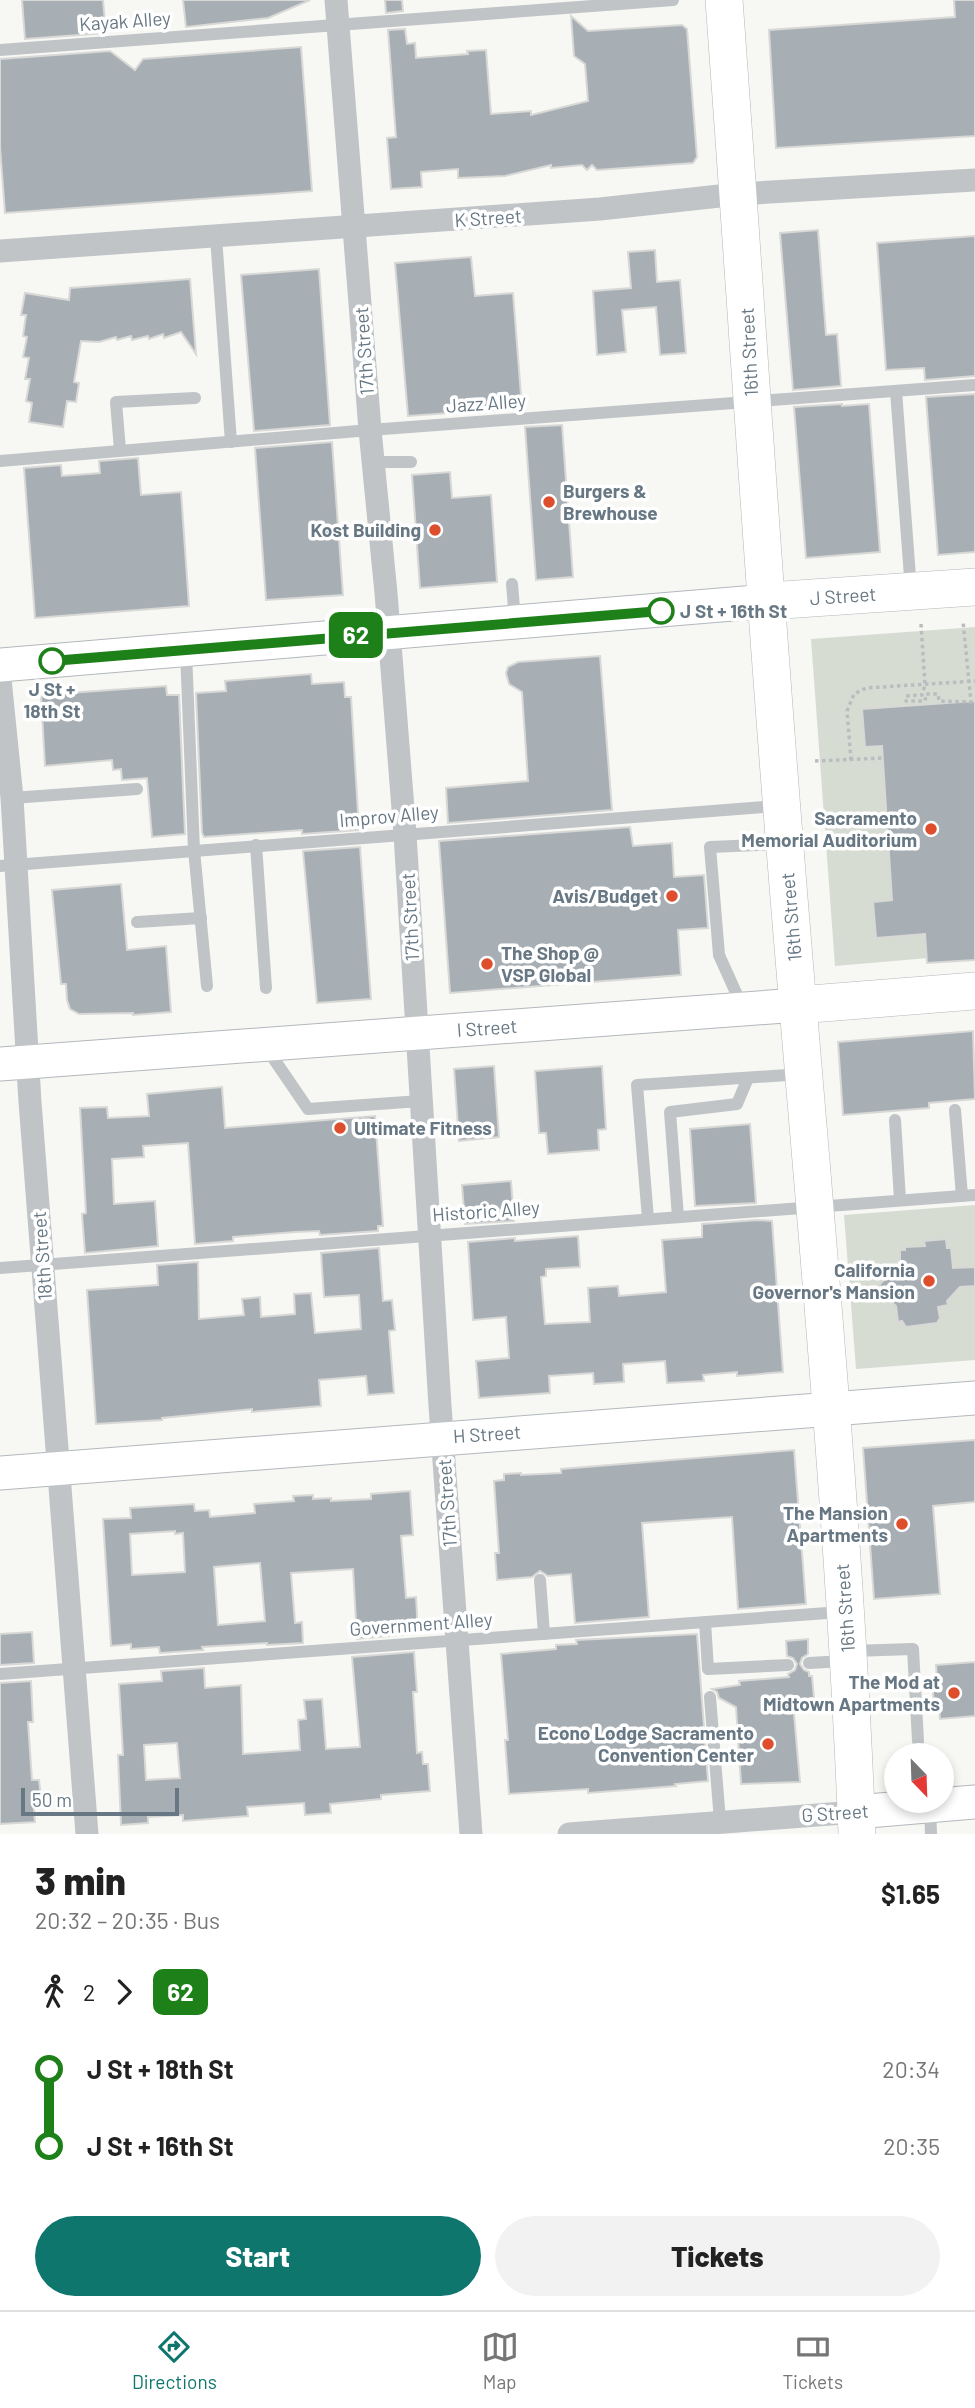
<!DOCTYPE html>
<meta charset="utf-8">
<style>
body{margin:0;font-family:Barlow,sans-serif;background:#f2f2f2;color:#222;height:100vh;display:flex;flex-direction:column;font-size:26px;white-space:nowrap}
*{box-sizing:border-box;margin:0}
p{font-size:23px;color:#767676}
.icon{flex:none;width:38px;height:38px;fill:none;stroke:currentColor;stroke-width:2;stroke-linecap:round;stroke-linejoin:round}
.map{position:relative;height:1834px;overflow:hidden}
.side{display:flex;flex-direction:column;background:#fff;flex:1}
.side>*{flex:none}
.badge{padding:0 14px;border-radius:10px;font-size:24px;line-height:46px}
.needle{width:46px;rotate:157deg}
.tools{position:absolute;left:884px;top:1743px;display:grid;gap:14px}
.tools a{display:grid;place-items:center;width:70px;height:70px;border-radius:50%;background:#fff;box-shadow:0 4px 10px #0003;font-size:35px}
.scale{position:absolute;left:21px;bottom:18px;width:158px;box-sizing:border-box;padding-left:7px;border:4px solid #677884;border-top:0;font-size:19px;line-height:24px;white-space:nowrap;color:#677884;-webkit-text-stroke:5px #fff;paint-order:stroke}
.map>.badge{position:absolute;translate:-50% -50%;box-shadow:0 0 0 4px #fff}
.legs{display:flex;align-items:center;gap:10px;height:77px;padding:0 35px;font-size:23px}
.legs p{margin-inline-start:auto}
.headline{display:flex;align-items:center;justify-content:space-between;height:119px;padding:0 35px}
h1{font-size:38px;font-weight:800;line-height:52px}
.button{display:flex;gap:14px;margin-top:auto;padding:14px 35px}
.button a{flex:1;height:80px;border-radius:42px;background:#0f766e;color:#fff;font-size:28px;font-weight:800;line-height:80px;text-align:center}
.button a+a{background:#f2f2f2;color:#222}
ul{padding:0 35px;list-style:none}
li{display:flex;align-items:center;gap:24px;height:77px;font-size:26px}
li i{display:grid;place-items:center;width:10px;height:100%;margin:0 9px;background:currentColor}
li i::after{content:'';width:18px;height:18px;margin:-9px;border:5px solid;border-radius:50%;background:#fff}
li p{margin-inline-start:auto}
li:first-child i{background:linear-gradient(#0000 50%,currentColor 0)}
li:last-child i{background:linear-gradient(currentColor 50%,#0000 0)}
.dock{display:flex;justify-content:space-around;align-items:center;height:98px;border-top:2px solid #e0e0e0;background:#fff;font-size:19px;color:#767676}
.dock a{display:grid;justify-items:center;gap:4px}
.dock .current{color:#0f766e}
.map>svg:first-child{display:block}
.green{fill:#d7dcd3}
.building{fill:#a7afb5;stroke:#d8d8d6;stroke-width:2;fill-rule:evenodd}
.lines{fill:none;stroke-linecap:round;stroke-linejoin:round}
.secondary-casing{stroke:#b2b8bc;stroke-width:35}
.primary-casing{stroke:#b3b8bb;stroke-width:38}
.path{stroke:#babdbf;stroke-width:3.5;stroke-dasharray:3.5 3.5;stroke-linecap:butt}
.lane{stroke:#c0c4c7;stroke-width:12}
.street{stroke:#c0c4c7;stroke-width:23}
.secondary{stroke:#fff;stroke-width:33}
.primary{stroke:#fff;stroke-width:37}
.line-1-casing{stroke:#fff;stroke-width:16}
.line-1{stroke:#1e8019;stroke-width:10}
.poi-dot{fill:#de4e2c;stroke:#fff;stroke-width:2.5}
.stop-1-dot{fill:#fff;stroke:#1e8019;stroke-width:3.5}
.labels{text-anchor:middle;stroke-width:7;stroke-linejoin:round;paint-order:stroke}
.street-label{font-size:19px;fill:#677884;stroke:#fff}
.poi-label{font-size:19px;font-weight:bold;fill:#677884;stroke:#fff;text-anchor:end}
.stop-label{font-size:19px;font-weight:bold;fill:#677884;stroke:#fff;text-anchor:start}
</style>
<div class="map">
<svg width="975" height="1834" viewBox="0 0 975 1834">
<rect width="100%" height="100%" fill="#f7f7f4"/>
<g class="green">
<path d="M975,627V954L835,966L811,639Z"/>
<path d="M975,1205V1360L856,1369L844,1215Z"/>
</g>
<g class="building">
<path d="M22,0H103L106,33L25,39Z"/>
<path d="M183,0H310L268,18L186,27Z"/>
<path d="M385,0H402L403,11L386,13Z"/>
<path d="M954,0H975V136L776,148L769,30L955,17Z"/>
<path d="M571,16L588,31L682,25L687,29L697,157L693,163L597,170L592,165L587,170L582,165L551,168V165L505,176L458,178V169L421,172L422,187L391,189L387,138L396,137L388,30L405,29L407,44L415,43L416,58L468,54L467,51L486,50L491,114L531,111V115L588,101L585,64L574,56Z"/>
<path d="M301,47L312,191L5,213L0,147V59L110,51L135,70L143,59Z"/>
<path d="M818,230L826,335L837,334L841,386L793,390L780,233Z"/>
<path d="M975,236V376L925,380L924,368L886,370L877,243Z"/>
<path d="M655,250L657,282L680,280L686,353L660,355L656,307L622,310L626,352L597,355L593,291L631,288L628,252Z"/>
<path d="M471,257L475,296L513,293L522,408L408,416L395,263Z"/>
<path d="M319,269L330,425L254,431L241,275Z"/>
<path d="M190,279L196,354L181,332L164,338L163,334L149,339L148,336L132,340L131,336L117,340L116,337L99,342L81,341L74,382L79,383L76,402L67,401L63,427L29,422L32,403L26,401L30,379H25L29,358L23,357L27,337L23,336L26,315H21L25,293L69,300L70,288Z"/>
<path d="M975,394V552L938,555L926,397Z"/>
<path d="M842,404V406L869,404L880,552L806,558L794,407Z"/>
<path d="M562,425L573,577L536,580L525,427Z"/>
<path d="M332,442L343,595L266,600L255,448Z"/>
<path d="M138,458L141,495L181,492L189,606L35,618L24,468L61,465L62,476L100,473L99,461Z"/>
<path d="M450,472L452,498L491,495L497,582L420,588L412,475Z"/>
<path d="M600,656L612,810L448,823L446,788L528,781L522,692L509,684L506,673L508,667L518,662Z"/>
<path d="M311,674L312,684L344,682L345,697H351L359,830L302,834V830L204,837L202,833L196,693L226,691L225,681Z"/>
<path d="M166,686L167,695H179L185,834L152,837L147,778L122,780L121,769L113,770L112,760L45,766L41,695Z"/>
<path d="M975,701V960L927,963L925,934L876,938L873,902L892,900L882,746L865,747L862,709Z"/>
<path d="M630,827L633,846L672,843L674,877L704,875L708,928L678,930L681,975L450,993L439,841Z"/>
<path d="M360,847L371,999L317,1003L303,851Z"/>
<path d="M121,884L127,950L166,946L171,1012L133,1015V1013L79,1014L70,1009L67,1000L66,984H61L52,890Z"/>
<path d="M973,1031L975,1099L929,1103V1108L843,1115L838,1042Z"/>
<path d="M494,1066L499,1137L459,1141L454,1069Z"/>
<path d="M602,1066L606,1129L598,1130L599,1150L548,1154L546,1133H539L535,1071Z"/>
<path d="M222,1087L225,1128L375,1116L383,1226H378V1231L320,1235L319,1231L295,1232L233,1237V1241L195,1244L188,1143L143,1146L144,1157L112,1159L114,1204L155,1201L158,1246L85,1253L82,1214L86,1213L80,1108L107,1107L108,1118L149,1116L147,1094Z"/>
<path d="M750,1124L756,1203L695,1206L690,1129Z"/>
<path d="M511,1181L514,1221L465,1224L462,1185Z"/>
<path d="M757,1220L772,1221L783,1372L737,1376V1372L703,1375L704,1381L667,1383L665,1361L623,1364L624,1382L594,1384L593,1373L549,1376L550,1393L479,1398L476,1361L509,1358L506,1317L473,1320L468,1242L515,1238V1241L578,1236L580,1267L546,1269V1276L541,1277L545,1324L590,1322L588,1288L618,1286L619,1296L666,1292L662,1240L702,1237V1224Z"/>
<path d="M946,1239L947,1248H951L953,1268L975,1267V1286L960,1287L947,1301L948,1305L938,1307L940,1318L937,1323L906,1327L902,1321L898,1322L896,1306L881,1293L880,1284L889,1274V1264L900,1263V1250H905V1247L925,1246L924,1241Z"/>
<path d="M379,1248L383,1301L392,1300L395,1330L389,1331L394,1393L368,1395L366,1376L319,1380L321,1406L252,1412V1409L162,1418V1420L96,1424L87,1290L158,1285L157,1265L198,1262L199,1319L244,1315L242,1299L260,1297L261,1317L295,1314L294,1294L311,1293L315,1333L361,1329L359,1295L324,1297L321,1253Z"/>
<path d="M975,1440V1502L933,1506L940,1594L874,1599L863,1448Z"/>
<path d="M794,1450L806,1604L738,1609L732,1517L642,1523L649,1617L575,1623L571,1574L548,1576L540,1571L532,1577L497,1580L495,1553H499L494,1481L504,1480V1474L521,1473V1475L561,1473V1469Z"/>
<path d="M410,1491L413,1535L401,1536L406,1598L416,1597L418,1633L357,1639L353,1569L291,1573L295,1623L302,1622L303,1643L267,1645V1643L202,1647L203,1650L160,1653L159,1647L131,1649V1644L111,1646L103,1519L131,1518L130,1508L194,1504L195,1511L209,1510L210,1517L255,1513L254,1504L294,1501L293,1496L313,1495V1499L331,1498V1501L371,1499V1494ZM175,1531V1534L183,1533L185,1572L132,1575L130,1534ZM260,1563L265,1621L218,1625L214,1567Z"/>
<path d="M32,1632L34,1663L0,1665V1634Z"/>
<path d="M697,1634L708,1781L675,1784L676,1786L588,1793V1789L509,1794L505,1740H508L501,1654L556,1649V1645L577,1644L576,1640Z"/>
<path d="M808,1639V1654L802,1658L800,1664L804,1670L809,1672V1676H812L814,1698H811V1701L793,1703L800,1782L741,1784L736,1707L719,1698L717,1692L712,1689L740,1685L739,1681L789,1677L788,1674L795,1670L797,1664L793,1658L787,1656L786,1641Z"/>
<path d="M414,1652L417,1692H413L417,1753L422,1752L423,1764H428L430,1791L381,1795V1799L330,1804L331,1813L305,1815L304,1803L247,1807L248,1816L183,1821V1815L148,1817V1823L121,1825L118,1755H123L119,1684L162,1681L161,1671L204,1668L205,1688L241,1685L243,1754L300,1750L298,1720L306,1719L304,1700L322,1699L326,1749L360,1747L352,1657ZM177,1743L180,1778L146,1780L144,1745Z"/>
<path d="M975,1662V1716L940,1719L939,1706H934L932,1679H937L936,1665Z"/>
<path d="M31,1681L33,1722H28L32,1780H39L41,1797L33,1798L35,1822L0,1824V1683Z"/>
</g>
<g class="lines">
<g class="secondary-casing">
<g id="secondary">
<path d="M0,665L768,601"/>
<path d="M0,1064L798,1005"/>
<path d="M0,1473L975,1398"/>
<path d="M856,1812L975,1802"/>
</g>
</g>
<g class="primary-casing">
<g id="primary">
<path d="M724,0C745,283 762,566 785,848C811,1176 844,1505 857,1834"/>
<path d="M768,601L975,587"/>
<path d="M798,1005L975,991"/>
</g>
</g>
<g class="path">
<path d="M921,624L925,685L922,695L906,696V701H925L926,694H938L939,701L971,702L963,621"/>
<path d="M851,760L847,711L854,694L866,688L975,681"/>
<path d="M815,761L883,758"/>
</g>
<g class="lane">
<path d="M0,50L673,0"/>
<path d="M216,237L231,442"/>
<path d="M896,391L911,590"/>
<path d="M120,450L116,402L195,398"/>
<path d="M0,461L370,430L975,385"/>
<path d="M373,462H411"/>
<path d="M512,584L515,620"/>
<path d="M186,652L194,850L207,986"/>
<path d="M12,798L137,789"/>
<path d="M256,845L266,988"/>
<path d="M0,866L778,806"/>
<path d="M137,922L201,918"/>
<path d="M742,1006L719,955L710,847L781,844"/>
<path d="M265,1046L308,1109L420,1101"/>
<path d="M955,1110L962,1196"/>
<path d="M895,1120L900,1200"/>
<path d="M678,1217L670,1112L737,1104L748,1078"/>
<path d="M648,1219L637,1085L802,1074"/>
<path d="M0,1268L975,1195"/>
<path d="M540,1580L544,1634"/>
<path d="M705,1622L708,1669L788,1665"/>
<path d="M852,1651L913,1649L918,1741"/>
<path d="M809,1663L845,1661"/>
<path d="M0,1674L841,1612"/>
<path d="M710,1697L720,1821"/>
<path d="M930,1806L931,1834"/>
</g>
<g class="street">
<path d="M336,0L370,430L386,593L405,834L440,1406L471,1834"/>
<path d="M0,251L600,209L738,194L975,180"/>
<path d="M0,679L12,798L30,1102L87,1834"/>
<path d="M569,1834L856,1812"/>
</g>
<use href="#secondary" class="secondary"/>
<use href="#primary" class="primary"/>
</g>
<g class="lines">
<g class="line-1-casing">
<path id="line-1" d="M52,661L661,611"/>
</g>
<use href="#line-1" class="line-1"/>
</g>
<g class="poi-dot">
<circle cx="549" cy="502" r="7"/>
<circle cx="435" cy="530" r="7"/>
<circle cx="931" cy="829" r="7"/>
<circle cx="672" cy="896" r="7"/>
<circle cx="487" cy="964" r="7"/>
<circle cx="340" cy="1128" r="7"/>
<circle cx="929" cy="1281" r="7"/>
<circle cx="902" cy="1524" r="7"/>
<circle cx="954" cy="1693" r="7"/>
<circle cx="768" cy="1744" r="7"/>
</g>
<g class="stop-1-dot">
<circle cx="661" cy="611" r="12"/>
<circle cx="52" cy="661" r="12"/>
</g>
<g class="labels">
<g class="street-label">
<text transform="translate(125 21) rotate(-4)" y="7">Kayak Alley</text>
<text transform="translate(488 218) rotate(-4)" y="7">K Street</text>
<text transform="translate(364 351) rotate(-94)" y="7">17th Street</text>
<text transform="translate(749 352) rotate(-93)" y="7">16th Street</text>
<text transform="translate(486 403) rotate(-4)" y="7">Jazz Alley</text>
<text transform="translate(843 596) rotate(-4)" y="7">J Street</text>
<text transform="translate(389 816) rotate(-5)" y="7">Improv Alley</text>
<text transform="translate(410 917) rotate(-93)" y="7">17th Street</text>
<text transform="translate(791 917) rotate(-95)" y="7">16th Street</text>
<text transform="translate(487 1028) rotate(-4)" y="7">I Street</text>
<text transform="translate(486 1211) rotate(-4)" y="7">Historic Alley</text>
<text transform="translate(42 1256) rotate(-94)" y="7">18th Street</text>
<text transform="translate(487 1434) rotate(-4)" y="7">H Street</text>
<text transform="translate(447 1503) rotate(-94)" y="7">17th Street</text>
<text transform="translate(845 1608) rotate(-94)" y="7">16th Street</text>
<text transform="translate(421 1624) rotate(-4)" y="7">Government Alley</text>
<text transform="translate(835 1813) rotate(-4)" y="7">G Street</text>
</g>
<g class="poi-label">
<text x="563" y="498" text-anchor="start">Burgers &amp;<tspan x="563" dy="22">Brewhouse</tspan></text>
<text x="421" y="537">Kost Building</text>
<text x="917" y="825">Sacramento<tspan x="917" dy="22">Memorial Auditorium</tspan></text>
<text x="658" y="903">Avis/Budget</text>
<text x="501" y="960" text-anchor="start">The Shop @<tspan x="501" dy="22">VSP Global</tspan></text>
<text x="354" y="1135" text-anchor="start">Ultimate Fitness</text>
<text x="915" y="1277">California<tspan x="915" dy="22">Governor's Mansion</tspan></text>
<text x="888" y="1520">The Mansion<tspan x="888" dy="22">Apartments</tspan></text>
<text x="940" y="1689">The Mod at<tspan x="940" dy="22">Midtown Apartments</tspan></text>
<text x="754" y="1740">Econo Lodge Sacramento<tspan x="754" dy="22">Convention Center</tspan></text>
</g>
<g class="stop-label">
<text x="680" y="618">J St + 16th St</text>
<text x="52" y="696" text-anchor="middle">J St +<tspan x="52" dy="22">18th St</tspan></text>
</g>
</g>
</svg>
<div class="tools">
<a><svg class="needle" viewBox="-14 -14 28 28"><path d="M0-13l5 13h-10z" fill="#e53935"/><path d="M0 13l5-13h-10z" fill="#767676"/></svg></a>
</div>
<div class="scale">50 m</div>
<b class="badge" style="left:356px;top:635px;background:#1e8019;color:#fff">62</b>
</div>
<section class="side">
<div class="headline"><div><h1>3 min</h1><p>20:32 – 20:35 · Bus</p></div><b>$1.65</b></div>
<div class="legs"><svg class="icon" aria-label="walk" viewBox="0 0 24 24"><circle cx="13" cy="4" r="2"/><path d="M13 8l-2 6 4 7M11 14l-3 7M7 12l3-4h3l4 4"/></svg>2<svg class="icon" aria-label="forward" viewBox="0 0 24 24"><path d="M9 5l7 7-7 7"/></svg><b class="badge" style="background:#1e8019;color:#fff">62</b></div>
<ul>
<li><i style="color:#1e8019"></i><b>J St + 18th St</b><p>20:34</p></li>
<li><i style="color:#1e8019"></i><b>J St + 16th St</b><p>20:35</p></li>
</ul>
<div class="button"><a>Start</a><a>Tickets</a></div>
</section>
<nav class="dock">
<a class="current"><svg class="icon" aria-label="directions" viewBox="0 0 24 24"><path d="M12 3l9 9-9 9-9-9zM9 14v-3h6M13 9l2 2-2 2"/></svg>Directions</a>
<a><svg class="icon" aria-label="map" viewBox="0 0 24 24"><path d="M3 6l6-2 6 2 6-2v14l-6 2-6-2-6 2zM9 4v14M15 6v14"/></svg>Map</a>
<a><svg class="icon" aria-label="tickets" viewBox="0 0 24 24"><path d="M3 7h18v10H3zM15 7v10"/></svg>Tickets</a>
</nav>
